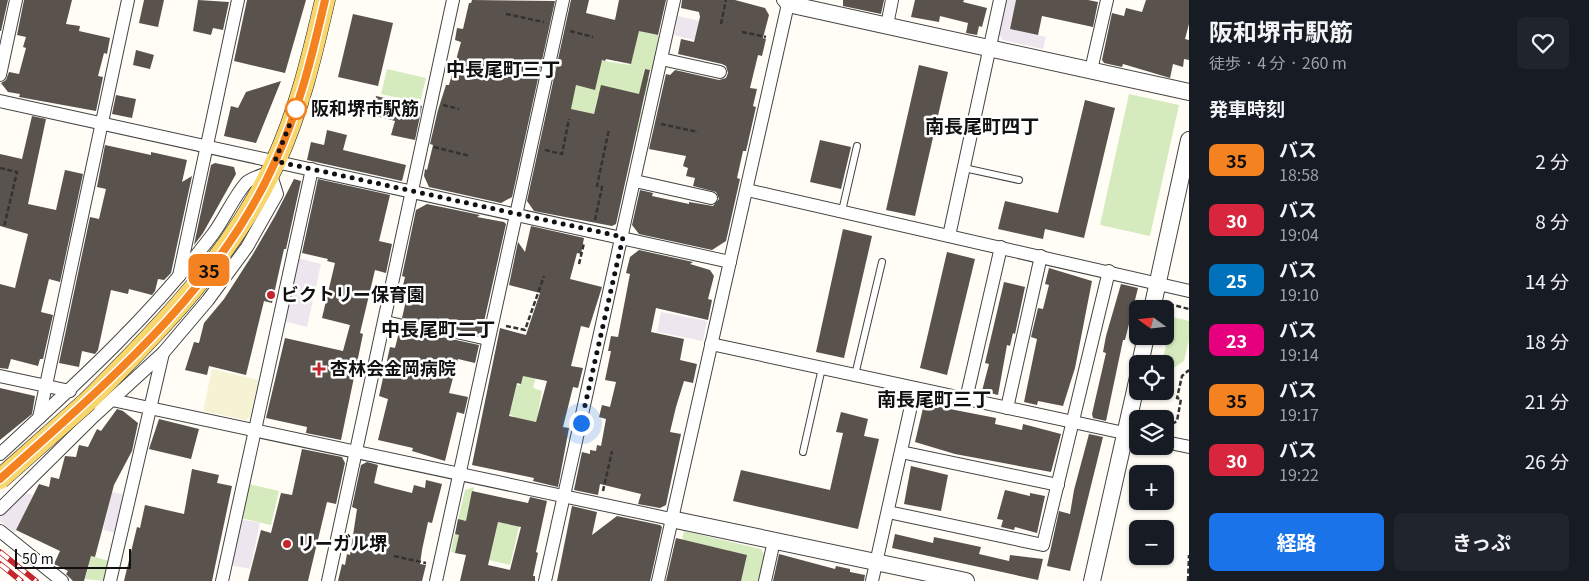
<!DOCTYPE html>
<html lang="ja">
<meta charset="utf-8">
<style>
body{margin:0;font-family:Georgia,"Noto Sans JP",serif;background:#20242c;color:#f1f3f6;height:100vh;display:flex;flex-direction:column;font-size:19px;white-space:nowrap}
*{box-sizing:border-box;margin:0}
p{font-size:16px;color:#9ea1a6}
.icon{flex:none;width:28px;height:28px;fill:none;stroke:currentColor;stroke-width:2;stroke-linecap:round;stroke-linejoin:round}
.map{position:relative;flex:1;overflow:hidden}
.drawer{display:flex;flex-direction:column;background:#171b24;width:400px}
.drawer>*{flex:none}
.badge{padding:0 10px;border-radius:8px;font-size:18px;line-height:32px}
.needle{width:32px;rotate:285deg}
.controls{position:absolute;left:1129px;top:300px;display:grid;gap:10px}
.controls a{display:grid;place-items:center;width:45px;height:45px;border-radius:8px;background:#171b24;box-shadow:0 1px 4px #0004;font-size:25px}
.scale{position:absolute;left:15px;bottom:12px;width:116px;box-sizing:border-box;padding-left:5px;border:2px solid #111;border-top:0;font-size:14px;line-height:18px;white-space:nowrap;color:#111;-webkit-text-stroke:4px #fff;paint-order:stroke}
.you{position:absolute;width:25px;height:25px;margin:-12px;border:4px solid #fff;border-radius:50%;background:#1a73e8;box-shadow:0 0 0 8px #1a73e833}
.map>.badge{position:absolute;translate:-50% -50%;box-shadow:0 0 0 2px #fff}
h2{padding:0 20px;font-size:19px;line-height:45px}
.round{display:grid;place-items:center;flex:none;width:52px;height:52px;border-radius:8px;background:#20242c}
.summary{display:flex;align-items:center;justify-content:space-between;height:85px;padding:0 20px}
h1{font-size:24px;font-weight:700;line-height:38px}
.cta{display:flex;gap:10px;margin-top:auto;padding:10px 20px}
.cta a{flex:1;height:58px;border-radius:8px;background:#1a73e8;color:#fff;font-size:20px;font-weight:700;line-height:58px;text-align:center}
.cta a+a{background:#20242c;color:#f1f3f6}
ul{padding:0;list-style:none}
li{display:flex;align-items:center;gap:15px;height:60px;padding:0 20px}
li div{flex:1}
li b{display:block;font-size:19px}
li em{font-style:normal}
li .badge{min-width:55px;font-weight:700;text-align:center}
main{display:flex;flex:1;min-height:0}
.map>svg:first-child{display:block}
.industrial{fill:#eee6ef}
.farmland{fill:#f6f3d4}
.green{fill:#d5ebbd}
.building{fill:#5a524d;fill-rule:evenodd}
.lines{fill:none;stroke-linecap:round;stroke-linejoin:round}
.service-casing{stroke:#444;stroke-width:8}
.minor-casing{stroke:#444;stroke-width:14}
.tertiary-casing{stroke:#444;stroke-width:18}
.primary-casing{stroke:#222;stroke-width:21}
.path{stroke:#333;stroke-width:2.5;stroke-dasharray:5 2.5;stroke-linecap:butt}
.service{stroke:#fff;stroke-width:6}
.minor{stroke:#fff;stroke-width:12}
.tertiary{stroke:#fff;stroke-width:16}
.primary{stroke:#f9d66b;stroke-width:20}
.rail-casing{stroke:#c4262e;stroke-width:5.5}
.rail{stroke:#fff;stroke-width:4;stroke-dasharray:11;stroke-linecap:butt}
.primary-bridge-casing{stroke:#222;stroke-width:21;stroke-linecap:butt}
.primary-bridge{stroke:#f9d66b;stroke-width:20}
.line-casing{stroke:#fff;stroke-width:11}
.line{stroke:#f58220;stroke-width:8}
.walk{stroke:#111;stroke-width:5;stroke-dasharray:0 9}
.stop-dot{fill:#fff;stroke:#f58220;stroke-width:2.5}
.poi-dot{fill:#c4262e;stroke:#fff;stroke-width:2}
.labels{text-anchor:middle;stroke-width:5;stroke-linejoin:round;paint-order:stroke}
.stop-label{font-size:18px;font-weight:bold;fill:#111;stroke:#fff;text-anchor:start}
.poi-label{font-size:18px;font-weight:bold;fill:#111;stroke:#fff;text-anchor:start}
.neighbourhood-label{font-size:19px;font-weight:bold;fill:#111;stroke:#fff}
</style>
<main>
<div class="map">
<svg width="1189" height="581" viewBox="0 0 1189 581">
<rect width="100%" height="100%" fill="#fffdf5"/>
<g class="industrial">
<path d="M1005,0H1016L1010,29L1046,37L1043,49L1003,40L998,33Z"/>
<path d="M678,16L699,21L694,40L674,35Z"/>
<path d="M298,258L321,264L307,327L284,321Z"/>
<path d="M661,312L707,321L703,341L657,332Z"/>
<path d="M23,492L33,495L15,533L0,521V514Z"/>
<path d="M112,492L123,494L115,533L103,530Z"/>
<path d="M240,519L260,523L250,569L230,565Z"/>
</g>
<path class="farmland" d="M212,369L259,380L250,417L246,420L203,411Z"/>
<g class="green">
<path d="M615,17L645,24L643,32L661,36L653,71L644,69L643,77L651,79L647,96L632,93L639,111L643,112L638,132L616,127L607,97L598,95L592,121L569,116L570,85L551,81L553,71L571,75L584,87L595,90L591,59L630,65L638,33L611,36Z"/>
<path d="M387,69L426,78L420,103L381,94Z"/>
<path d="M1129,94L1179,105L1150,236L1100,225Z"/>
<path d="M1172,317L1189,321V340L1184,361L1172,369L1166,400L1155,398L1156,391H1165V364H1162Z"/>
<path d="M525,366L538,369L533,388L542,391L533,439L510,433L514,416L505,413L512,404L517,385H520Z"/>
<path d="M248,484L279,491L271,525L240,518Z"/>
<path d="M474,487L469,508L476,510L458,542L455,553L451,552L454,534L459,535L462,525L457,524L465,490Z"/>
<path d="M503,515L521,519L510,565L489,560L498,522L502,523Z"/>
<path d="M684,531L761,549L765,556L759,581H741L747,555L682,540Z"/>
<path d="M91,556L109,561L104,581L85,579Z"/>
</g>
<g class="building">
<path d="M0,0H8L1,31H0Z"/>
<path d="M24,0H72L66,24L80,26L79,31L110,38L107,54L104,53L98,76L103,77L96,111L19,97L20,94L8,92L1,83L6,80L9,72L19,74L26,48L23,47L26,37L17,35Z"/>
<path d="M144,0H164L158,27L139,23Z"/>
<path d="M198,0L229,2L223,30L213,28L211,35L193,31Z"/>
<path d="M247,0H306L285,73L234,61Z"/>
<path d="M472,0L555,1L512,197L501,203L429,187L424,176L425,169L427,170L433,145L430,144L438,110L446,85H449L461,42L455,40L457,28L463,29L469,3H471Z"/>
<path d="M571,0H589L586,13L615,20L619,0H666L658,35L639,31L631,64L606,59L605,61L602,60L595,90L576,85L571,109L594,114L601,85L639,94L645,69L650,70L616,224L612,226L534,211L527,201Z"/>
<path d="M682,0H735L765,8L769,15L763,38L766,39L762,56L758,55L750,88L757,89L753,106L756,107L746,151H743L737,178L740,179L726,241L712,250L639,234L632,225L640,190L653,193L652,196L689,204V202L713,206L719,199L716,192L693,186L695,178L686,176L688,168L683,166L686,156L649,149L666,74L670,75L675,70L719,80L726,78L728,73L726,66L722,64L678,54L681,39L694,42L700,17L699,12L681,8Z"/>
<path d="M843,0H884L881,14L843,6Z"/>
<path d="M915,0H964L963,2L987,8L982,27L979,26L977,35L966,33L968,23L940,16L939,22L911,17Z"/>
<path d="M1016,0H1088L1098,2L1093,27L1042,16L1038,35L1010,29Z"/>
<path d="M1146,0H1189V24L1185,39L1189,40V60L1184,59L1183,67L1173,64L1170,78L1123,64L1122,67L1104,63L1102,60L1112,13L1124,16L1126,8L1142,12Z"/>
<path d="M353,14L393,23L378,86L338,77Z"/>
<path d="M136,50L154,55L150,69L133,65Z"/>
<path d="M919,65L948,72L915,216L886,210Z"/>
<path d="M281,81L256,143L224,136L231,106L238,108L246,92Z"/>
<path d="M116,95L136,99L132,118L112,114Z"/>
<path d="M376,96L422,106L415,140L391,135L395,121L372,115Z"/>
<path d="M1085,100L1115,108L1084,238L1045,229L1043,239L998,229L1005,201L1058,213Z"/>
<path d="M32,116L46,119L28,204L56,210L65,170L83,174L60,282L49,279L41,312L53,315L43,359H40L38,366L11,359L8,369L0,368V284L15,288L28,234L0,226V154L22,159Z"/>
<path d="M327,130L347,135L343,150L406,165L402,181L307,160L311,142L324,145Z"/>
<path d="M820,140L851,147L841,189L810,182Z"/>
<path d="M105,145L151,155V152L187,160L182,182L192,176L171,273L164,280L158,279L155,291L152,295L129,289L128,294L111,290L98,350L95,354L82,351L79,367L59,363L90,217L99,219L106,189L97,187Z"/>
<path d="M215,163L234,167L236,174L203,233L194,245L211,165Z"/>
<path d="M294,179L301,181L286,249H284L272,303L264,301L246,375L209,366L207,375L185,370L194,342L199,343L204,323L224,299L253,254L275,216Z"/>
<path d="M318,179L390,195L379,241L392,244L386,273L375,270L360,333L363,334L341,440L306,433L307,427L266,418L285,338L343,351L350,325L322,318L335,263L327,261L328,259L302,253Z"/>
<path d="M427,204L480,215L477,217L504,222L506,224L481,335L402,318L407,296L401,294L405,277L402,276L416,210Z"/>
<path d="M531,226L584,238L581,254L577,253L570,279L602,287L589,328L581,326L571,366L583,368L578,388L573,387L563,427L569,428L558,487L533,481L534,478L472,465L500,328L526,335L540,293L509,285L518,242L525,252ZM523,376L547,381L536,422L509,416L517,383L521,384Z"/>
<path d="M843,229L872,236L844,358L816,352Z"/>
<path d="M639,250L693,262L690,264L710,270L714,276L708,299L712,300L708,320L656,308L651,332L684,339L680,360L697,364L693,383L684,381L676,407L670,432L681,434L666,505L660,508L638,504L641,494L600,484L598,495L574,490L582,452L590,454V450L596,451L597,445L601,446L606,419L599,417L602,405L610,407L616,382L605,380L611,351H608L611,336L618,337L630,274L626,273L630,257Z"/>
<path d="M947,252L975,259L947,375L920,368Z"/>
<path d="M1049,268L1092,281L1075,368L1063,406L1038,401L1037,405L1024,402L1037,339L1031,337L1038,308L1043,309L1049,285L1045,284Z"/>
<path d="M1004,282L1025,287L1015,334L1013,333L1010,346L1007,345L998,395L982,391L989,364L985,363Z"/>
<path d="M1121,284L1138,288L1125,340H1123L1106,421L1093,418L1092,414L1106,353L1103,352L1106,336Z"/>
<path d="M400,328L479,345L475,363L458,359L449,393L468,397L464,414L457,412L445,461L412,451L413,448L378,440L388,399L379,396L390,347L395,348Z"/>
<path d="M0,388L35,396L32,414L0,440Z"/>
<path d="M924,404L996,418L995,424L1022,430L1023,424L1061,434L1051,472L955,454L915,442Z"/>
<path d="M117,409L123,411L138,423L132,451L114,485L95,557L91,556L84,581H73L66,574L68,571L54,564L60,551L16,530L39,484L49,487L51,477L59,479L65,456L76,457L79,445L88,447L97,429L101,431Z"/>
<path d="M841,412L868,419L864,436L879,439L858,529L733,501L741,470L830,490L843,433L836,432Z"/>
<path d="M159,419L199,429L191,459L149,449Z"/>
<path d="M1089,434L1103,437L1070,571L1047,566L1059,511L1070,514L1074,490Z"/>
<path d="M302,449L342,457L345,463L336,504L327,502L308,581H248L261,530L271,533L281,493L292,495Z"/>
<path d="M367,462L378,465L374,483L384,486L412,493L414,485L425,488L426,480L442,484L432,523L428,522L422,550L420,564L426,565L422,581H338L342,564L345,565L347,554L350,555L357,509L352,507L361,465Z"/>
<path d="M911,466L948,475L941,511L904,504Z"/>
<path d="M192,469L219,475L217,483L232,486L212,581H124L137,527L140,528L145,505L184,514Z"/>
<path d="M1005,490L1030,496V493L1045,496L1037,533L1015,527L1014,530L1001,527L1003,520L997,519Z"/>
<path d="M472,491L528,503L530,497L547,501L536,552L538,553L533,576H535V581H460L466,555L455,553L459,535L455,534L458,519L466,521ZM498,522L521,527L510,570L488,565Z"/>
<path d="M572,506L597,512L592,535L617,516L660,525L662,527L650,581H557Z"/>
<path d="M895,534L933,543L934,537L981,547L979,554L1009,561L1010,555L1043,559L1038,580L892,548Z"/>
<path d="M676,538L747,555L741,581H666Z"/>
<path d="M779,554L835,569L836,566L850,569V572L865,575L864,581H773Z"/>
</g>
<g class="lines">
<g class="service-casing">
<g id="service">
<path d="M964,168L1019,180"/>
<path d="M842,211L857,146"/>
<path d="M385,319L488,342"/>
<path d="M855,375L882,262"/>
<path d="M803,452L822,368"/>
</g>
</g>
<g class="minor-casing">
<g id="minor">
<path d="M887,25L892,0"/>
<path d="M661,59L720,72"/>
<path d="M1091,70L1107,0"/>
<path d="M0,75L16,0"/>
<path d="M0,101L730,262"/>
<path d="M635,181L711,198"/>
<path d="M747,190L1189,291"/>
<path d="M949,236L1000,0"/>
<path d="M179,276L238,0"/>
<path d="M711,344L1138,436"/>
<path d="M0,376L70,391"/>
<path d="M966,399L1001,247"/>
<path d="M112,400L671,519"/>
<path d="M1007,408L1041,256"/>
<path d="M39,418L128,0"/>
<path d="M1165,442L1189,447"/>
<path d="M901,452L1058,485"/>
<path d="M0,454C77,383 149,318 213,234C225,218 233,198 246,183C251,178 263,175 270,172L277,194L247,247L208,300L163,353L94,416L0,509"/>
<path d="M888,512L1043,545L1109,271"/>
<path d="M0,531L62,581"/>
<path d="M110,581L163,353"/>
<path d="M222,581L312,169"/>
<path d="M328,581L453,0"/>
<path d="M436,581L563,0"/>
<path d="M545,581L674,0"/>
<path d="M658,581L788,4L783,0"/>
<path d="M765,581L774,541"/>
<path d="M872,581L915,388"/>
</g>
</g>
<g class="tertiary-casing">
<g id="tertiary">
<path d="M788,4L1189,92"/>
<path d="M1152,309L1189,140"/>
<path d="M1140,364L1146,336"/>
<path d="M671,519L966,581"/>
<path d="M1092,581L1138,377"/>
</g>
</g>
<g class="primary-casing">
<path id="primary" d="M88,401C160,329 231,257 275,163C299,111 312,56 325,0"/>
</g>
<g class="path">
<path d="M506,14L544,22"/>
<path d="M721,24L726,0"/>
<path d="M570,31L593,37"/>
<path d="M742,32L766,37"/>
<path d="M454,63L494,73L498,65L533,72"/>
<path d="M443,105L459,109"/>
<path d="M661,124L698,132"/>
<path d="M434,147L470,156"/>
<path d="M545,150L562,154L569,119"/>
<path d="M0,168L17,172L4,227"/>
<path d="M595,220L602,187L597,186L609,129"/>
<path d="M579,264L584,243"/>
<path d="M1169,304L1189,309"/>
<path d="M506,326L525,330L544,276"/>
<path d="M1165,426H1169L1177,421L1181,399L1177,398L1182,376L1189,370"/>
<path d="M603,491L612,451"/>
<path d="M394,556L426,563"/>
<path d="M1188,581L1189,555"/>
</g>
<use href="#service" class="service"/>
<use href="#minor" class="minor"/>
<use href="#tertiary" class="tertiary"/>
<use href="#primary" class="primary"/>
<g class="rail-casing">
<g id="rail">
<path d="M0,552L36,581"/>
<path d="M0,564L21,581"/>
</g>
</g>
<use href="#rail" class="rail"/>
<g class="primary-bridge-casing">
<path id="primary-bridge" d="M0,479L88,401"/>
</g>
<use href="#primary-bridge" class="primary-bridge"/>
</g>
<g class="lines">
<g class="line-casing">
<path id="line" d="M0,479C103,386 217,292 275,162C299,110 312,56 325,0"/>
</g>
<use href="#line" class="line"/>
<path class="walk" d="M296,109L275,161L623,237L581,423"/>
</g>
<circle class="stop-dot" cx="296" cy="109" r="10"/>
<g class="poi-dot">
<circle cx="271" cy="295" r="5"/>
<path d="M316.5 361.5h5v5h5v5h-5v5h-5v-5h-5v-5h5z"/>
<circle cx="287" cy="544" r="5"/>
</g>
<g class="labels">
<g class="stop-label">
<text x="311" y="115">阪和堺市駅筋</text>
</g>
<g class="poi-label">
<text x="281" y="301">ビクトリー保育園</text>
<text x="330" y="375">杏林会金岡病院</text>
<text x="297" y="550">リーガル堺</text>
</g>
<g class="neighbourhood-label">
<text x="503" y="76">中長尾町三丁</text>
<text x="982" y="133">南長尾町四丁</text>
<text x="438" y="336">中長尾町二丁</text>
<text x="934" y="406">南長尾町三丁</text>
</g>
</g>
</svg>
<div class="controls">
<a><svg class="needle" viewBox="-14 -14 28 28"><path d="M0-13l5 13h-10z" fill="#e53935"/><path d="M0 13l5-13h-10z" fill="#9ea1a6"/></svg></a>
<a><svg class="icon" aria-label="locate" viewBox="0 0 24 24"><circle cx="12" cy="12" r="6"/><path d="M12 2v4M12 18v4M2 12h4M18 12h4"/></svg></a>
<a><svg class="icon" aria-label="layers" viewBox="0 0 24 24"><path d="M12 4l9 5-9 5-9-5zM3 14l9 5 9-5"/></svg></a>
<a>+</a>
<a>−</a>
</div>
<div class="scale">50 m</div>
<div class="you" style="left:581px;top:423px"></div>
<b class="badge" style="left:209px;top:270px;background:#f58220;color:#111">35</b>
</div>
<section class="drawer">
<div class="summary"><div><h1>阪和堺市駅筋</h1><p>徒歩 · 4 分 · 260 m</p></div><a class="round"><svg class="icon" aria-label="heart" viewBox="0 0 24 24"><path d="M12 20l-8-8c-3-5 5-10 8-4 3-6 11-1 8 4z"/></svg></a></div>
<h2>発車時刻</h2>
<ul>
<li><span class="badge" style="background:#f58220;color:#111">35</span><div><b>バス</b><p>18:58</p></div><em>2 分</em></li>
<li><span class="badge" style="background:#d7263d;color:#fff">30</span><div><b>バス</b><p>19:04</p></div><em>8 分</em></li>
<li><span class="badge" style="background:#0072bc;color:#fff">25</span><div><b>バス</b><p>19:10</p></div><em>14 分</em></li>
<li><span class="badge" style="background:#e6007e;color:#fff">23</span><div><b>バス</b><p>19:14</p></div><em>18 分</em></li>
<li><span class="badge" style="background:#f58220;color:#111">35</span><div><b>バス</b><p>19:17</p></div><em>21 分</em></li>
<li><span class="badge" style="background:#d7263d;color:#fff">30</span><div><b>バス</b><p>19:22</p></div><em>26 分</em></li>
</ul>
<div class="cta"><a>経路</a><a>きっぷ</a></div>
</section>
</main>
